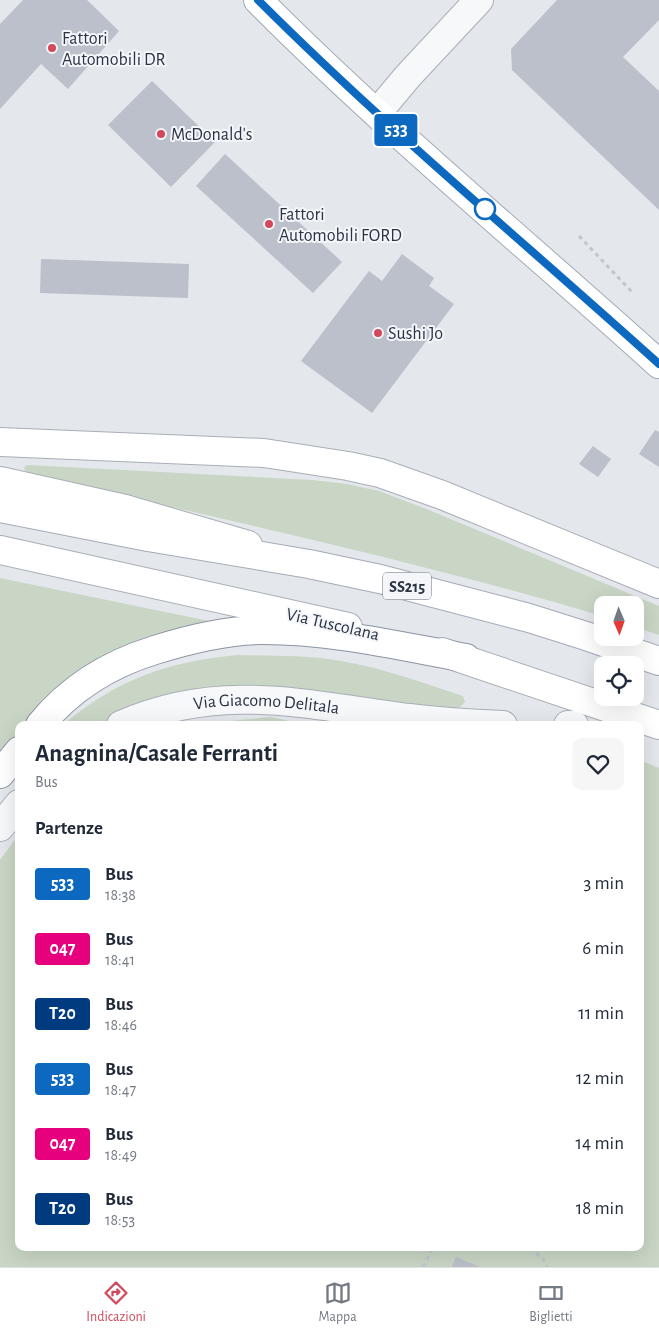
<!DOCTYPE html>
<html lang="it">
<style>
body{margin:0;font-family:"Alegreya Sans",sans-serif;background:#f6f6f7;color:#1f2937;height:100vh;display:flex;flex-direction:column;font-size:19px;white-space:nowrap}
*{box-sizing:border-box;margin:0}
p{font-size:16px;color:#747a83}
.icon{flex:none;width:28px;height:28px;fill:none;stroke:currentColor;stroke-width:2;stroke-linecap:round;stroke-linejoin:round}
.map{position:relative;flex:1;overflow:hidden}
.side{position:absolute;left:15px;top:721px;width:629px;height:530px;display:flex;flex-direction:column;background:#fff;border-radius:10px;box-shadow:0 5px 20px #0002}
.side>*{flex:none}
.badge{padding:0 10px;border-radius:4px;font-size:18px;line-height:32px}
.needle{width:32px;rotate:178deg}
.buttons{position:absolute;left:594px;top:596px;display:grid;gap:10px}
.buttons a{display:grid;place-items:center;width:50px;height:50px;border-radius:10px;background:#fff;box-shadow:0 5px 20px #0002;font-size:25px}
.map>.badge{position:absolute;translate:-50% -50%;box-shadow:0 0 0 2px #fff}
h2{padding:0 20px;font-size:19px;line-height:45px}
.round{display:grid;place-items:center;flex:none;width:52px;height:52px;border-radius:10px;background:#f6f6f7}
.overview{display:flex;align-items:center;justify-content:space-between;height:85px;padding:0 20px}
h1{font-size:24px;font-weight:700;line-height:38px}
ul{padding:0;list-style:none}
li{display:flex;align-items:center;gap:15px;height:65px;padding:0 20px}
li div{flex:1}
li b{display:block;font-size:19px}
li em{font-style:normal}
li .badge{min-width:55px;font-weight:700;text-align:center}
.tab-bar{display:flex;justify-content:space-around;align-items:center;height:70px;border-top:1px solid #e0e1e3;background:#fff;font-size:14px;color:#747a83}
.tab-bar a{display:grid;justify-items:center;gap:2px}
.tab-bar .current{color:#d1495b}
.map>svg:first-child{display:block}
.green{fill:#c9d6c5}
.building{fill:#bbc0ca}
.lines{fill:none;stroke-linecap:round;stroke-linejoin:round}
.minor-casing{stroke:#a9aeb7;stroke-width:30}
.secondary-casing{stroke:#a9aeb7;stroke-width:30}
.primary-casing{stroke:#a3abb8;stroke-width:30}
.motorway-casing{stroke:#8b94a3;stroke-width:30}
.path{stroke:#c2c5cb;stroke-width:3;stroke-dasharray:4 4;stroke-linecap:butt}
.minor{stroke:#f7f8fa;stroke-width:28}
.secondary{stroke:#fff;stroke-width:28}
.primary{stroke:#fff;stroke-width:28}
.motorway{stroke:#fff;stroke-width:28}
.line-casing{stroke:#fff;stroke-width:11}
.line{stroke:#0c69bf;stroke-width:8}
.poi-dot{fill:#d1495b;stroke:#f4f6f9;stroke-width:2}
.stop-dot{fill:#fff;stroke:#0c69bf;stroke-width:2.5}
.labels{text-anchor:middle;stroke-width:4;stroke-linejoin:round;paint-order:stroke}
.shield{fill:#f4f6f9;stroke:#676e7b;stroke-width:1}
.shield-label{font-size:16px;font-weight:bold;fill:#2b3445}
.poi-label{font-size:18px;fill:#2b3445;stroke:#f4f6f9;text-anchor:start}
.street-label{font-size:18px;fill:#2b3445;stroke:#f4f6f9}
</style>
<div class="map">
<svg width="659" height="1267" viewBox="0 0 659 1267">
<rect width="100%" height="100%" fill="#e4e7ec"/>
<g class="green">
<path d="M28,465L312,480L347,484L379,491L429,510L659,606V635L635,627V605H602V616C414,560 221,519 29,474L24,469L25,466Z"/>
<path d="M0,578L209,621V627L35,712L24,725H19V731L0,754Z"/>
<path d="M237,655C271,656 307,655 341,661C383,668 423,683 463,696L465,702L460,707L449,710L367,703L112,721L105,725H63C117,679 167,662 237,655Z"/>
<path d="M271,717L307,725H196L206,723Z"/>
<path d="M640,760L659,768V1267H0V860L19,834V1248H640Z"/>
</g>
<g class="building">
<path d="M23,0H87L119,31L68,89L41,64L0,109V24Z"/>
<path d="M557,0H659V20L623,57L659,91V210L512,70L511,49Z"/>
<path d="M152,81L215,142L171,187L108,125Z"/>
<path d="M225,154L342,262L313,293L196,186Z"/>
<path d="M402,254L434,278L429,286L454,304L372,413L301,361L369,271L382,281Z"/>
<path d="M41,259L189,264L188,298L40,293Z"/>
<path d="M655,430L659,432V467L639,454Z"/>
<path d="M593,446L611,459L598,477L579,464Z"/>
<path d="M456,1257L480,1267H452Z"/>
</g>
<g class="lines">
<g class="minor-casing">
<g id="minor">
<path d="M377,113L408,76L479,0"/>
<path id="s1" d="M121,725C220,681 307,705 409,718C440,722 472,724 503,725"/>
<path d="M568,725H574"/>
<path d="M0,827L19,804"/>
</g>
</g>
<g class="secondary-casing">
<g id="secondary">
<path d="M0,442L264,453L348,466L380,473L442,495L659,584"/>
<path d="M0,481L125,509L248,545"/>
<path d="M0,550L348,627"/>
<path d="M442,652L659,725"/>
</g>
</g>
<g class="primary-casing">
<g id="primary">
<path d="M258,0C385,128 525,243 659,364"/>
<path d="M0,508L148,537L309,564L380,579L529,618L586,636L659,661"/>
</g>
</g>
<g class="motorway-casing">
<g id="motorway">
<path d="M40,725C71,687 109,664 155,650C190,639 227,630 263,630C331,630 399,646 466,658"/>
<path d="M0,774L19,751"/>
</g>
</g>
<g class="path">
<path d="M579,236L632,292"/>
<path d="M530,1248L543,1259L547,1267"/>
<path d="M423,1267L433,1248"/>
</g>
<use href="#minor" class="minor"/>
<use href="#secondary" class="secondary"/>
<use href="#primary" class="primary"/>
<use href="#motorway" class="motorway"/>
</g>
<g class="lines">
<g class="line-casing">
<path id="line" d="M258,0C386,128 525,243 659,364"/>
</g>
<use href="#line" class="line"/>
</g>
<g class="poi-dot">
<circle cx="52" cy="48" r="5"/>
<circle cx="161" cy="134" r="5"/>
<circle cx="269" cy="224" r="5"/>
<circle cx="378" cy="333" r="5"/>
</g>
<circle class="stop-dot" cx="485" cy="209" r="10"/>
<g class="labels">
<rect class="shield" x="383" y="572.5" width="48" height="27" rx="4"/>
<g class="shield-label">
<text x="407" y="592">SS215</text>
</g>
<g class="poi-label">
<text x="62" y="44">Fattori<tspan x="62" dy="21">Automobili DR</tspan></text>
<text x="171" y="140">McDonald's</text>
<text x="279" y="220">Fattori<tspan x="279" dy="21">Automobili FORD</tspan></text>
<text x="388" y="339">Sushi Jo</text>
</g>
<g class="street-label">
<text transform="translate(333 624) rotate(13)" y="6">Via Tuscolana</text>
<text dy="6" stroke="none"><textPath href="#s1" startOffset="149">Via Giacomo Delitala</textPath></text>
</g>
</g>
</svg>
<div class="buttons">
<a><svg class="needle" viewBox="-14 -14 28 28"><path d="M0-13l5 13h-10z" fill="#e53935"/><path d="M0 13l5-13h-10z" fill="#747a83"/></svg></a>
<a><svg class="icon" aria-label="locate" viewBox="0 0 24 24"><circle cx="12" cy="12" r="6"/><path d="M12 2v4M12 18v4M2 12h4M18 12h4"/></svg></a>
</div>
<b class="badge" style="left:396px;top:130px;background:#0c69bf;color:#fff">533</b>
<section class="side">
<div class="overview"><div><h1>Anagnina/Casale Ferranti</h1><p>Bus</p></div><a class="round"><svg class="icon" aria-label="heart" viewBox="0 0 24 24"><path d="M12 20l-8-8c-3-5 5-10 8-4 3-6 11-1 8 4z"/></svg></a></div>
<h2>Partenze</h2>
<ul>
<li><span class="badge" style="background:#0c69bf;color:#fff">533</span><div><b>Bus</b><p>18:38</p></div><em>3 min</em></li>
<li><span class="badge" style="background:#e6007e;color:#fff">047</span><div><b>Bus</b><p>18:41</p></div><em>6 min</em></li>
<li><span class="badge" style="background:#003b80;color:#fff">T20</span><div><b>Bus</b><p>18:46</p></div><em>11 min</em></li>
<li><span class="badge" style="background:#0c69bf;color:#fff">533</span><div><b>Bus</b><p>18:47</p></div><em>12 min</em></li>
<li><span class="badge" style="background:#e6007e;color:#fff">047</span><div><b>Bus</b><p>18:49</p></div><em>14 min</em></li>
<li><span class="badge" style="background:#003b80;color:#fff">T20</span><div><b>Bus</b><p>18:53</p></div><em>18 min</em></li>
</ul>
</section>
</div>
<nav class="tab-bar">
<a class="current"><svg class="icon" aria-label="directions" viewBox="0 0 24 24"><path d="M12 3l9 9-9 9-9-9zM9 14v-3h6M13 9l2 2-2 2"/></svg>Indicazioni</a>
<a><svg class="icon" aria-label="map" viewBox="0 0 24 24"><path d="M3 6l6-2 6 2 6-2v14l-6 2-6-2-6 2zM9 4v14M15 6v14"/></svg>Mappa</a>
<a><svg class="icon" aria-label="tickets" viewBox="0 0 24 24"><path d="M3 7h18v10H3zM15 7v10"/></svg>Biglietti</a>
</nav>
